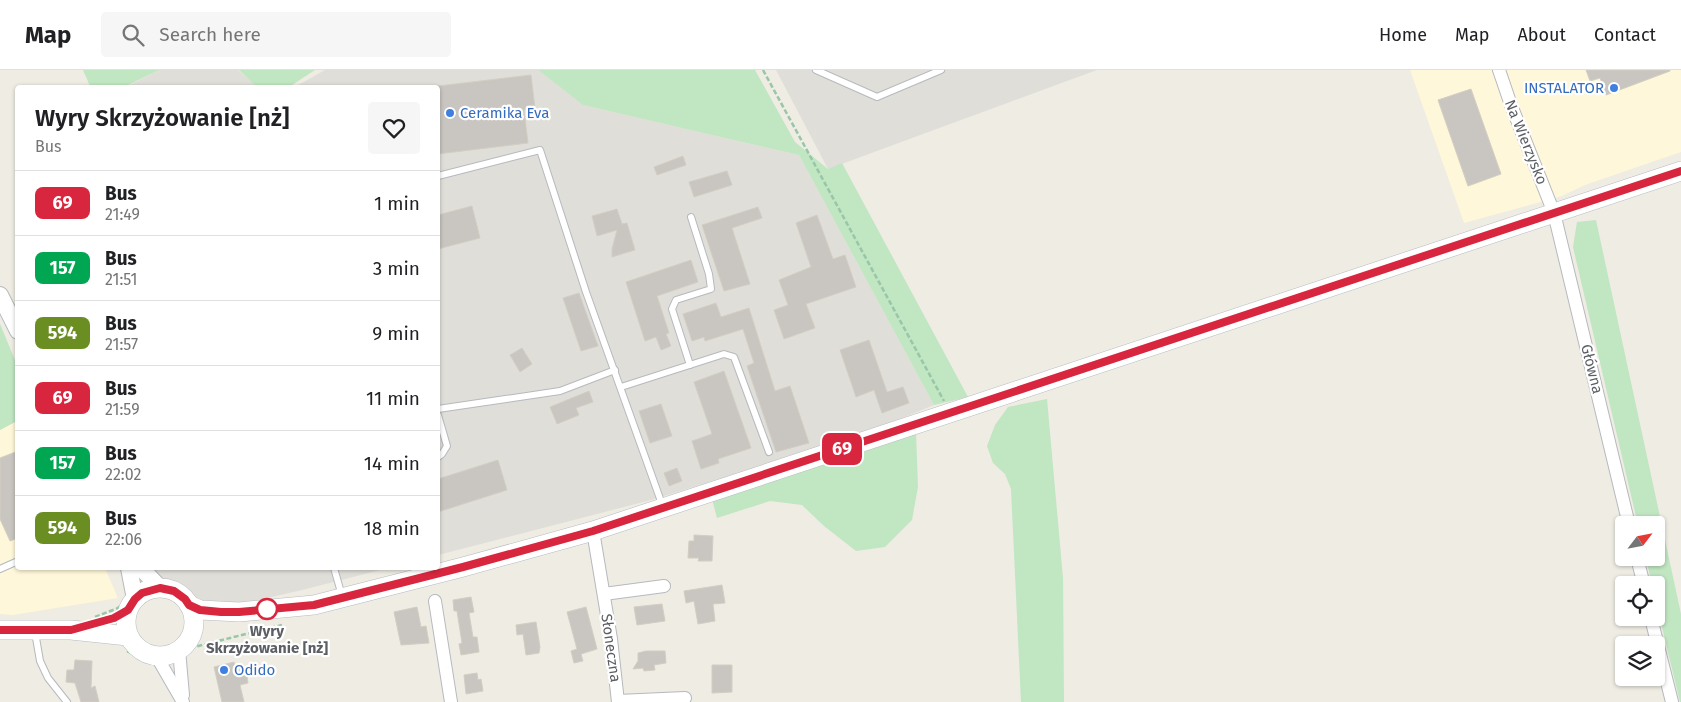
<!DOCTYPE html>
<meta charset="utf-8">
<style>
body{margin:0;font-family:"Fira Sans",sans-serif;background:#f6f6f6;color:#202124;height:100vh;display:flex;flex-direction:column;font-size:19px;white-space:nowrap}
*{box-sizing:border-box;margin:0}
p{font-size:16px;color:#757577}
.icon{flex:none;width:28px;height:28px;fill:none;stroke:currentColor;stroke-width:2;stroke-linecap:round;stroke-linejoin:round}
.map{position:relative;flex:1;overflow:hidden}
.panel{position:absolute;left:15px;top:15px;width:425px;height:485px;display:flex;flex-direction:column;background:#fff;border-radius:5px;box-shadow:0 1px 4px #0004}
.panel>*{flex:none}
.badge{padding:0 10px;border-radius:8px;font-size:18px;line-height:32px}
.needle{width:32px;rotate:58deg}
.fabs{position:absolute;left:1615px;top:446px;display:grid;gap:10px}
.fabs a{display:grid;place-items:center;width:50px;height:50px;border-radius:5px;background:#fff;box-shadow:0 1px 4px #0004;font-size:25px}
.map>.badge{position:absolute;translate:-50% -50%;box-shadow:0 0 0 2px #fff}
.round{display:grid;place-items:center;flex:none;width:52px;height:52px;border-radius:5px;background:#f6f6f6}
.headline{display:flex;align-items:center;justify-content:space-between;height:85px;padding:0 20px}
h1{font-size:24px;font-weight:600;line-height:38px}
ul{padding:0;list-style:none}
li{display:flex;align-items:center;gap:15px;height:65px;padding:0 20px;border-top:1px solid #e0e0e0}
li div{flex:1}
li b{display:block;font-size:19px}
li em{font-style:normal}
li .badge{min-width:55px;font-weight:700;text-align:center}
header{display:flex;align-items:center;gap:30px;box-sizing:border-box;height:70px;padding:0 25px;background:#fff;border-bottom:1px solid #e0e0e0}
header strong{font-size:24px}
nav{display:flex;gap:28px;margin-inline-start:auto;font-size:18px}
.search{width:350px;height:45px;background:#f6f6f6;display:flex;align-items:center;gap:12px;box-sizing:border-box;padding:0 18px;border-radius:5px;color:#757577;font-size:19px}
.map>svg:first-child{display:block}
.commercial{fill:#fef7d9}
.industrial{fill:#dfded8}
.green{fill:#c0e6c2}
.building{fill:#c9c6c1;stroke:#d3cec2}
.lines{fill:none;stroke-linecap:round;stroke-linejoin:round}
.service-casing{stroke:#b6b9be;stroke-width:8}
.minor-casing{stroke:#b6b9be;stroke-width:14}
.tertiary-casing{stroke:#b6b9be;stroke-width:18}
.secondary-casing{stroke:#b7bac0;stroke-width:20}
.path{stroke:#99c6a8;stroke-width:2.5;stroke-dasharray:5 2.5;stroke-linecap:butt}
.service{stroke:#fff;stroke-width:6}
.minor{stroke:#fff;stroke-width:12}
.tertiary{stroke:#fff;stroke-width:16}
.secondary{stroke:#fff;stroke-width:19}
.line-casing{stroke:#fff;stroke-width:11}
.line{stroke:#d7263d;stroke-width:8}
.shop-dot{fill:#3f7fe0;stroke:#fff;stroke-width:2}
.stop-dot{fill:#fff;stroke:#d7263d;stroke-width:2.5}
.labels{text-anchor:middle;stroke-width:4.5;stroke-linejoin:round;paint-order:stroke}
.shop-label{font-size:15px;fill:#366cbe;stroke:#fff;text-anchor:start}
.street-label{font-size:15px;fill:#5b5f64;stroke:#fff}
.stop-label{font-size:15px;font-weight:bold;fill:#5b5f64;stroke:#fff}
</style>
<header>
<strong>Map</strong>
<div class="search"><svg class="icon" aria-label="search" viewBox="0 0 24 24"><circle cx="10" cy="10" r="6"/><path d="M15 15l6 6"/></svg>Search here</div>
<nav><a>Home</a><a>Map</a><a>About</a><a>Contact</a></nav>
</header>
<div class="map">
<svg width="1681" height="632" viewBox="0 0 1681 632">
<rect width="100%" height="100%" fill="#eeece3"/>
<g class="commercial">
<path d="M1410,0H1681V82L1585,115L1562,126L1464,153Z"/>
<path d="M17,351L18,498H105L118,528L13,545L0,544V360Z"/>
</g>
<g class="industrial">
<path d="M159,0H238L258,17L124,18Z"/>
<path d="M325,0H538L583,35L799,85L934,335L853,368L651,430L438,485V18H293Z"/>
<path d="M776,0H1097L828,99Z"/>
<path d="M152,498H388L302,520L188,546L163,519Z"/>
</g>
<g class="green">
<path d="M83,0H159L124,17L91,18Z"/>
<path d="M239,0H315L289,17L258,18Z"/>
<path d="M538,0H755L795,72L828,99L842,93L968,327L934,335L799,85L583,35Z"/>
<path d="M1596,150L1681,544V632H1680L1656,532V515H1652L1646,488H1656V455H1638L1573,177L1577,152Z"/>
<path d="M0,254L17,295V351L0,360Z"/>
<path d="M1047,329L1063,508L1064,632H1021L1011,419L1005,404L993,393L987,376L995,355L1008,337Z"/>
<path d="M916,362L918,417L912,450L885,477L856,481L824,456L802,435L770,431L717,448L712,429Z"/>
</g>
<g class="building">
<path d="M1586,0H1670V1L1606,25L1600,8L1590,11Z"/>
<path d="M531,5L535,38L524,40L528,73L438,84V16Z"/>
<path d="M1471,19L1501,104L1468,116L1438,30Z"/>
<path d="M683,86L686,95L657,105L654,97Z"/>
<path d="M727,101L732,115L694,127L689,112Z"/>
<path d="M472,136L480,168L438,179V145Z"/>
<path d="M758,137L762,148L732,158L750,214L724,221L702,155Z"/>
<path d="M617,139L622,154L627,153L635,180L612,187V179L617,160L597,166L592,146Z"/>
<path d="M817,145L833,189L845,185L856,217L806,234L815,258L784,269L774,240L788,235L779,210L811,197L796,153Z"/>
<path d="M691,190L698,212L657,226L669,263L666,264L671,276L661,280L656,267L645,271L626,212Z"/>
<path d="M579,223L598,276L581,281L563,228Z"/>
<path d="M716,233L721,247L749,238L775,321L790,316L809,373L776,382L747,296L754,293L743,259L705,271L704,267L692,271L683,244Z"/>
<path d="M869,270L887,322L903,317L909,333L882,343L874,320L856,327L840,280Z"/>
<path d="M522,278L532,294L520,302L510,285Z"/>
<path d="M724,301L751,378L718,389L719,393L701,399L692,371L712,364L694,312Z"/>
<path d="M589,321L593,332L576,338L579,345L557,354L550,337Z"/>
<path d="M661,334L672,366L650,373L639,341Z"/>
<path d="M18,381V468L10,471L0,449V388Z"/>
<path d="M498,390L507,420L438,442V409Z"/>
<path d="M677,398L682,411L669,416L664,403Z"/>
<path d="M694,465L713,466L712,491H698L699,488H688L689,471H694Z"/>
<path d="M722,515L725,533L713,534L715,551L698,554L694,531L686,533L684,521Z"/>
<path d="M471,527L474,542L469,543L473,567H477L479,582L461,585L459,574L462,573L457,541H454L453,530Z"/>
<path d="M662,534L665,551L637,555L634,537Z"/>
<path d="M417,537L421,557L426,556L429,573L401,575L394,542Z"/>
<path d="M586,537L597,579L581,584L583,591L574,593L571,581L577,579L567,542Z"/>
<path d="M536,552L540,577L539,583L526,585L523,564L517,565L516,555Z"/>
<path d="M646,581H665L666,593L654,595L655,600L644,601L643,598L633,599L638,591V583Z"/>
<path d="M75,590L92,591L91,618L95,616L99,632H81L75,613L66,612L67,600H74Z"/>
<path d="M234,592L235,597L244,595L247,606L248,613L240,615L244,632H222L214,597Z"/>
<path d="M712,595H732V622L712,623Z"/>
<path d="M477,603L478,610L481,609L483,621L466,624L464,605Z"/>
</g>
<g class="lines">
<g class="service-casing">
<g id="service">
<path d="M816,0L877,27L941,0"/>
<path d="M438,106L540,80L586,222L663,437"/>
<path d="M690,295L672,239L676,230L711,219L709,204L691,147"/>
<path d="M621,317L724,284L734,287L769,382"/>
<path d="M438,339L560,321L615,300"/>
<path d="M438,345L447,376L442,384L438,387"/>
<path d="M334,498L342,526"/>
<path d="M0,499L18,491"/>
<path d="M35,562L40,591L48,608L67,632"/>
</g>
</g>
<g class="minor-casing">
<g id="minor">
<path d="M1499,0L1511,35L1554,143L1629,455"/>
<path d="M593,461L611,569L618,632"/>
<path d="M1637,488L1644,515"/>
<path d="M604,524L664,516"/>
<path d="M435,531L451,632"/>
<path d="M1651,548L1672,632"/>
<path d="M179,580L183,625"/>
<path d="M157,587L183,632"/>
<path d="M618,631L685,628"/>
</g>
</g>
<g class="tertiary-casing">
<g id="tertiary">
<path d="M0,225L18,261"/>
<path d="M129,498L135,529"/>
<path d="M141,498L160,518"/>
</g>
</g>
<g class="secondary-casing">
<g id="secondary">
<circle cx="160" cy="552" r="34"/>
<path d="M189,535L200,540L239,542L314,535L463,497L593,461L1681,101"/>
<path d="M0,560H71L128,566"/>
</g>
</g>
<g class="path">
<path d="M763,0L944,331"/>
<path d="M95,547L118,538L123,533"/>
<path d="M190,578L282,555"/>
<path d="M127,581L147,590"/>
</g>
<use href="#service" class="service"/>
<use href="#minor" class="minor"/>
<use href="#tertiary" class="tertiary"/>
<use href="#secondary" class="secondary"/>
</g>
<g class="lines">
<g class="line-casing">
<path id="line" d="M0,560H71L114,548L128,540L135,529L142,523L160,518L174,521L185,529L189,535L200,540L221,542H239L314,535L463,497L593,461L1681,101"/>
</g>
<use href="#line" class="line"/>
</g>
<g class="shop-dot">
<circle cx="1614" cy="18" r="5"/>
<circle cx="450" cy="43" r="5"/>
<circle cx="224" cy="600" r="5"/>
</g>
<circle class="stop-dot" cx="267" cy="539" r="10"/>
<g class="labels">
<g class="shop-label">
<text x="1604" y="23" text-anchor="end">INSTALATOR</text>
<text x="460" y="48">Ceramika Eva</text>
<text x="234" y="605">Odido</text>
</g>
<g class="street-label">
<text transform="translate(1526 72) rotate(68)" y="5">Na Wierzysko</text>
<text transform="translate(1592 299) rotate(76)" y="5">Główna</text>
<text transform="translate(611 578) rotate(82)" y="5">Słoneczna</text>
</g>
<g class="stop-label">
<text x="267" y="566">Wyry<tspan x="267" dy="17">Skrzyżowanie [nż]</tspan></text>
</g>
</g>
</svg>
<div class="fabs">
<a><svg class="needle" viewBox="-14 -14 28 28"><path d="M0-13l5 13h-10z" fill="#e53935"/><path d="M0 13l5-13h-10z" fill="#757577"/></svg></a>
<a><svg class="icon" aria-label="locate" viewBox="0 0 24 24"><circle cx="12" cy="12" r="6"/><path d="M12 2v4M12 18v4M2 12h4M18 12h4"/></svg></a>
<a><svg class="icon" aria-label="layers" viewBox="0 0 24 24"><path d="M12 4l9 5-9 5-9-5zM3 14l9 5 9-5"/></svg></a>
</div>
<b class="badge" style="left:842px;top:379px;background:#d7263d;color:#fff">69</b>
<section class="panel">
<div class="headline"><div><h1>Wyry Skrzyżowanie [nż]</h1><p>Bus</p></div><a class="round"><svg class="icon" aria-label="heart" viewBox="0 0 24 24"><path d="M12 20l-8-8c-3-5 5-10 8-4 3-6 11-1 8 4z"/></svg></a></div>
<ul>
<li><span class="badge" style="background:#d7263d;color:#fff">69</span><div><b>Bus</b><p>21:49</p></div><em>1 min</em></li>
<li><span class="badge" style="background:#00a651;color:#fff">157</span><div><b>Bus</b><p>21:51</p></div><em>3 min</em></li>
<li><span class="badge" style="background:#6b8e23;color:#fff">594</span><div><b>Bus</b><p>21:57</p></div><em>9 min</em></li>
<li><span class="badge" style="background:#d7263d;color:#fff">69</span><div><b>Bus</b><p>21:59</p></div><em>11 min</em></li>
<li><span class="badge" style="background:#00a651;color:#fff">157</span><div><b>Bus</b><p>22:02</p></div><em>14 min</em></li>
<li><span class="badge" style="background:#6b8e23;color:#fff">594</span><div><b>Bus</b><p>22:06</p></div><em>18 min</em></li>
</ul>
</section>
</div>
